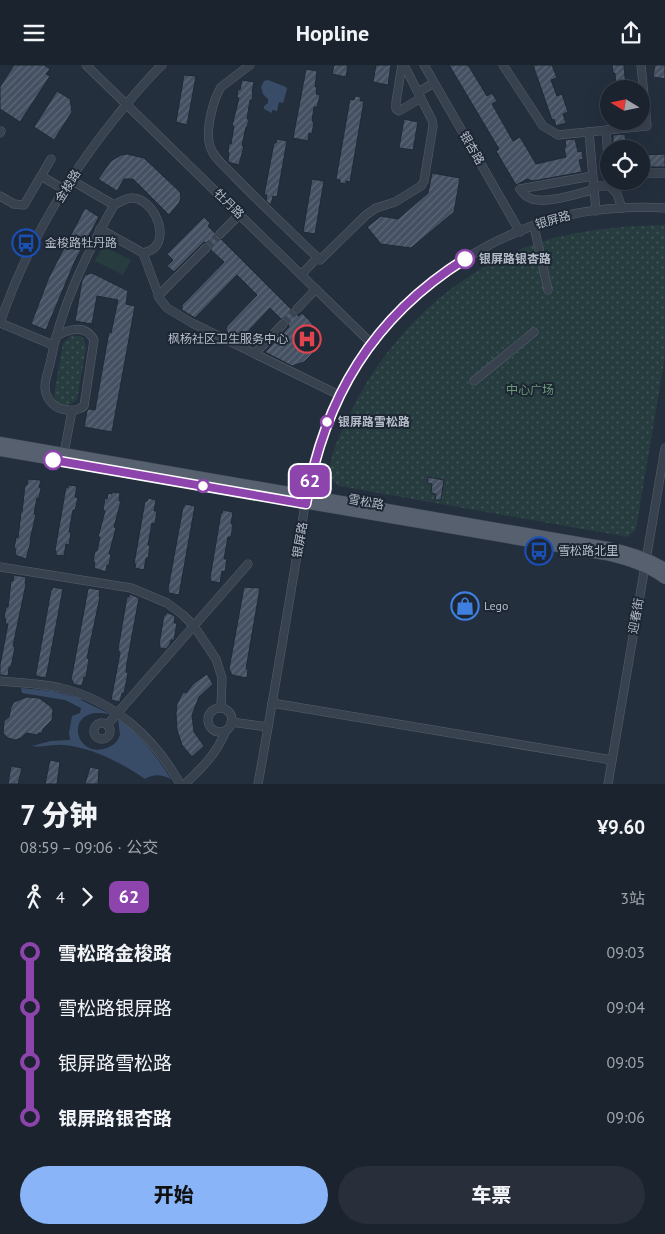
<!DOCTYPE html>
<html lang="zh">
<meta charset="utf-8">
<style>
body{margin:0;font-family:"PT Sans","Noto Sans SC",sans-serif;background:#282f3a;color:#f1f3f6;height:100vh;display:flex;flex-direction:column;font-size:19px;white-space:nowrap}
*{box-sizing:border-box;margin:0}
p{font-size:16px;color:#a0a4aa}
.icon{flex:none;width:28px;height:28px;fill:none;stroke:currentColor;stroke-width:2;stroke-linecap:round;stroke-linejoin:round}
.map{position:relative;height:719px;overflow:hidden}
.side{display:flex;flex-direction:column;background:#1b232e;flex:1}
.side>*{flex:none}
.badge{padding:0 10px;border-radius:8px;font-size:18px;line-height:32px}
.needle{width:32px;rotate:280deg}
.buttons{position:absolute;left:600px;top:15px;display:grid;gap:10px}
.buttons a{display:grid;place-items:center;width:50px;height:50px;border-radius:50%;background:#1b232e;box-shadow:0 5px 20px #0002,0 0 0 1px #39404a;font-size:25px}
.map>.badge{position:absolute;translate:-50% -50%;box-shadow:0 0 0 2px #fff}
.legs{display:flex;align-items:center;gap:8px;height:55px;padding:0 20px;font-size:16px}
.legs p{margin-inline-start:auto}
.headline{display:flex;align-items:center;justify-content:space-between;height:85px;padding:0 20px}
h1{font-size:28px;font-weight:800;line-height:38px}
.button{display:flex;gap:10px;margin-top:auto;padding:10px 20px}
.button a{flex:1;height:58px;border-radius:30px;background:#8ab4f8;color:#111;font-size:20px;font-weight:800;line-height:58px;text-align:center}
.button a+a{background:#282f3a;color:#f1f3f6}
ul{padding:0 20px;list-style:none}
li{display:flex;align-items:center;gap:18px;height:55px;font-size:19px}
li i{display:grid;place-items:center;width:8px;height:100%;margin:0 6px;background:currentColor}
li i::after{content:'';width:12px;height:12px;margin:-6px;border:4px solid;border-radius:50%;background:#1b232e}
li p{margin-inline-start:auto}
li:first-child i{background:linear-gradient(#0000 50%,currentColor 0)}
li:last-child i{background:linear-gradient(currentColor 50%,#0000 0)}
header{display:flex;justify-content:space-between;align-items:center;height:65px;padding:0 20px;background:#1b232e;font-size:22px;font-weight:800}
.map>svg:first-child{display:block}
.grass{fill:url(#grass-dots)}
.pitch{fill:#263c3f}
.water{fill:#394c67}
.building{fill:url(#building-hatch);stroke:#1f2835}
.lines{fill:none;stroke-linecap:round;stroke-linejoin:round}
.minor-tunnel{stroke:#3a4453;stroke-width:8;stroke-dasharray:8 4;stroke-linecap:butt}
.minor-casing{stroke:#565f6c;stroke-width:9}
.major-casing{stroke:#414a57;stroke-width:11}
.minor{stroke:#38414e;stroke-width:8}
.major{stroke:#56606e;stroke-width:10}
.line-1-casing{stroke:#fff;stroke-width:11}
.line-1{stroke:#8e44ad;stroke-width:8}
.stop-1-dot{fill:#fff;stroke:#8e44ad;stroke-width:2.5}
.labels{text-anchor:middle;stroke-width:4;stroke-linejoin:round;paint-order:stroke}
.street-label{font-size:12px;fill:#b4bcc9;stroke:#1d2633}
.poi-label{font-size:12px;fill:#b4bcc9;stroke:#1d2633;text-anchor:start}
.stop-label{font-size:12px;font-weight:bold;fill:#b4bcc9;stroke:#1d2633;text-anchor:start}
.park-label{font-size:12px;fill:#6b9a76;stroke:#1d2633}
</style>
<header><svg class="icon" aria-label="menu" viewBox="0 0 24 24"><path d="M4 6h16M4 12h16M4 18h16"/></svg>Hopline<svg class="icon" aria-label="share" viewBox="0 0 24 24"><path d="M12 15V3M7 8l5-5 5 5M5 13v7h14v-7"/></svg></header>
<div class="map">
<svg width="665" height="719" viewBox="0 0 665 719">
<defs>
<pattern id="grass-dots" width="8" height="8" patternUnits="userSpaceOnUse" patternTransform="scale(1.25)"><rect width="8" height="8" fill="#263c3f"/><path d="M2 2h.1M6 6h.1" fill="none" stroke="#435659" stroke-width="1.8" stroke-linecap="round"/></pattern>
<pattern id="building-hatch" width="6" height="6" patternUnits="userSpaceOnUse" patternTransform="scale(1.25)"><rect width="6" height="6" fill="#455162"/><path d="M-1 1l2-2M0 6l6-6M5 7l2-2" fill="none" stroke="#5d6877"/></pattern>
</defs>
<rect width="100%" height="100%" fill="#242f3e"/>
<g class="grass">
<path d="M665,160V291L636,464L628,472L339,421L331,415C325,397 343,363 351,347C388,269 458,203 541,177C581,164 623,161 665,160Z"/>
<path d="M71,271H80L84,274L86,282L77,335C68,342 57,343 54,330L63,278Z"/>
</g>
<path class="pitch" d="M103,181L131,195L123,210L95,196Z"/>
<g class="water">
<path d="M268,15L286,22L287,24L283,38L279,37L277,46L272,45V48L264,44V41L268,38V34L263,29L261,22L264,16Z"/>
<path d="M21,623L52,626L81,633V635L112,650C64,637 72,691 103,684C112,682 117,678 120,670L118,654C140,670 157,691 171,714C162,710 154,708 145,714C122,698 91,682 63,680C53,679 43,683 32,681L51,676L70,675L69,668L72,651L80,648L81,643L65,635L22,628Z"/>
</g>
<g class="building">
<path d="M14,0H44L50,4L46,9L50,11L20,57L0,44V22Z"/>
<path d="M334,0H348L346,12L332,9Z"/>
<path d="M376,0H391L388,20L373,17Z"/>
<path d="M449,0H468L487,31L492,28L497,36L492,39L513,76L520,72L536,99L566,92L564,82H566L565,75L575,74L578,87L582,86L583,94L579,95L582,107L533,116L527,114L516,120L496,86L499,84Z"/>
<path d="M533,0H552L557,13L551,15L557,31L562,29L568,47L563,49L566,58L556,61L554,54L552,55Z"/>
<path d="M612,0H624L626,24H616L615,8H613Z"/>
<path d="M655,0H665V14L653,12Z"/>
<path d="M306,4L317,6L315,22H317L316,29L320,30L317,42H314L312,56L314,57L312,69L309,68L308,76L293,73Z"/>
<path d="M184,10L196,11L187,60L176,57Z"/>
<path d="M242,15L254,17L252,27H253L252,35H250L247,54H249L247,62H246L242,81H244L239,100L228,97L229,88L228,87L229,79H231L234,61H232L239,33L237,32L238,24L240,25Z"/>
<path d="M57,26L70,34L72,47L54,75L34,62Z"/>
<path d="M355,31L361,32L360,36H364L350,117L346,116V119L340,118V115L336,114L350,34L354,35Z"/>
<path d="M404,54L418,57L413,85L399,83Z"/>
<path d="M625,69L626,84H613V70Z"/>
<path d="M277,74L287,76L277,132L273,131L271,140L266,136L267,130H264L274,78H276Z"/>
<path d="M127,89L144,93L180,127L181,133L179,138L169,150L133,114H124L117,126L98,114L111,96L121,90Z"/>
<path d="M665,89V102H641V90Z"/>
<path d="M432,108L460,113L454,147L411,183L381,179L367,162L381,151L398,154L428,128Z"/>
<path d="M312,114L324,116L315,169L303,167Z"/>
<path d="M85,143L99,152L75,196L46,265L31,259L49,212Z"/>
<path d="M204,152L210,158L208,161L215,168L216,173L221,174L291,244L294,248L299,251L302,248L311,257L316,267L317,278L312,289L304,297L292,301L265,287L289,262L287,255L281,254L270,243L241,274L228,269L226,264L227,261L257,230L237,210L195,253L182,245V240L224,197L211,185L210,179L204,177L174,207L167,201L173,195L167,189Z"/>
<path d="M92,208L128,226L126,239L135,241L112,367L84,362L87,346L89,344L95,345L109,267L111,268L118,235L97,231L92,259L75,256L82,216L85,210Z"/>
<path d="M428,412L444,415L441,435H435L436,429L431,428L432,419L427,418Z"/>
<path d="M28,414L41,415L39,422L41,423L39,433H37L34,449H36L30,475L31,476L26,494L15,490L16,484H14L16,472L18,473L21,447H22L25,420H27Z"/>
<path d="M68,420L77,421L75,432L78,433L75,445H73L69,467H71L69,480L66,479L64,491L56,490V486L55,485L66,422L68,423Z"/>
<path d="M112,427L120,428L119,436H121L114,462L116,463L109,489H111L109,500H107L106,507L94,503L95,497H93L95,486H97L100,472H98L105,446L103,445L105,433L107,434L108,428L112,429Z"/>
<path d="M148,433L156,435L154,446H157L155,459L152,458L148,480L150,481L148,493H146L144,505L135,503L136,499H134L145,436H147Z"/>
<path d="M185,439L195,441L179,530L169,528L168,524L183,442H184Z"/>
<path d="M223,445L233,447L231,459H233L231,472H228L224,494H227L225,507L222,506L220,518L211,516L210,513L221,448H222Z"/>
<path d="M14,510L26,512L25,518L26,519L13,581L15,582L11,602H9L8,611L0,610V600L8,559H5L6,554L4,553L6,542H8L11,516H13Z"/>
<path d="M53,522L63,524L46,613L36,611V608L51,525H52Z"/>
<path d="M244,522L260,523L246,604H248L247,613L232,610L229,604Z"/>
<path d="M90,523L100,525L99,532H100L87,593L89,594L86,612H84L82,621L73,619V616L71,615L88,524Z"/>
<path d="M130,529L139,533L127,598L126,607L128,608L124,628H122L120,637L111,635L120,588L118,584L123,555L127,532H129Z"/>
<path d="M166,547L175,551L174,558H177L174,575H171L170,579L166,584L160,583V580H159L164,550H166Z"/>
<path d="M207,609L213,619L199,632L192,650L194,667L204,681L192,692L182,680L177,665L176,649L177,639L183,627L186,628L194,618Z"/>
<path d="M27,632L39,633L50,641L53,645L52,655L43,664L42,668H38V670L26,668L21,673L15,675L8,673L3,668L4,656L9,652L11,642L14,637Z"/>
<path d="M50,695L60,697L57,719H45Z"/>
<path d="M11,701L22,703L18,719H8Z"/>
<path d="M90,702L99,704L98,719H85Z"/>
</g>
<g class="lines">
<g class="minor-tunnel">
<path d="M206,183L220,169"/>
<path d="M283,259L297,244"/>
</g>
<g class="minor-casing">
<g id="minor">
<path d="M86,0L372,279"/>
<path d="M250,0L221,22C213,35 205,66 210,81C213,93 226,102 234,111C262,140 291,167 320,195L366,150L376,143L395,137L421,121L424,116L433,61L432,55L404,0"/>
<path d="M402,0L396,37V44L399,46L421,33"/>
<path d="M424,0L520,167"/>
<path d="M503,0L543,61L558,70L647,61L641,0"/>
<path d="M418,27L434,18"/>
<path d="M606,65L609,106"/>
<path d="M589,67L596,146"/>
<path d="M0,68L1,66"/>
<path d="M641,108H665"/>
<path d="M41,111L65,125"/>
<path d="M593,121H610L617,129L622,143"/>
<path d="M520,124C523,129 526,132 532,134C547,139 578,128 593,125"/>
<path d="M520,124L592,111"/>
<path d="M0,131L14,139L24,140L51,94"/>
<path d="M114,140C119,138 125,133 132,133C151,133 168,165 156,181C153,185 147,187 143,188"/>
<path d="M534,161L548,225"/>
<path d="M100,164L143,188L160,234L167,243L192,258L339,330"/>
<path d="M220,169L240,149"/>
<path d="M301,210L317,193"/>
<path d="M158,231L206,183"/>
<path d="M297,244L316,224"/>
<path d="M0,258C25,184 67,113 116,52C131,34 145,16 162,0"/>
<path d="M0,258L53,280"/>
<path d="M56,271C70,264 85,259 94,275L84,341C77,346 71,346 62,344C53,342 45,332 45,322C45,315 48,306 50,299C60,243 86,190 114,140L71,115"/>
<path d="M255,288L283,259"/>
<path d="M474,316L534,267"/>
<path d="M64,388L72,346"/>
<path d="M0,502L131,523L167,538L183,550L194,561L216,594L222,613L221,643"/>
<path d="M0,616C20,618 41,618 61,623C113,635 155,673 180,719"/>
<path d="M272,638L612,695"/>
<circle cx="220" cy="655" r="12"/>
<path d="M231,657L268,662"/>
<circle cx="102" cy="666" r="8"/>
<path d="M107,660L248,499"/>
<path d="M185,719C202,703 218,687 226,665"/>
<path d="M258,719C271,647 283,574 295,502C303,455 308,406 325,362C365,256 463,174 573,149C603,143 635,141 665,143"/>
<path d="M608,719L665,383"/>
</g>
</g>
<g class="major-casing">
<g id="major">
<path d="M0,377L607,482C627,486 647,492 665,503"/>
<path d="M0,386L606,490C627,495 648,501 665,514"/>
</g>
</g>
<use href="#minor" class="minor"/>
<use href="#major" class="major"/>
</g>
<g class="lines">
<g class="line-1-casing">
<path id="line-1" d="M53,395L306,439C324,333 373,252 465,194"/>
</g>
<use href="#line-1" class="line-1"/>
</g>
<defs>
<g id="bus-ring" transform="scale(1.4375)"><circle r="9.5" fill="#1d2633" stroke="#1a4fb4" stroke-width="1.5"/><path d="M-5-6H5V4H4V6H2V4H-2V6H-4V4H-5ZM-3.5-4V0h7V-4ZM-3.5 1.2v1.5H-2V1.2ZM2 1.2v1.5H3.5V1.2Z" fill="#1a4fb4"/></g>
<g id="hospital-ring" transform="scale(1.4375)"><circle r="9.5" fill="#1d2633" stroke="#e0444e" stroke-width="1.5"/><path d="M-5-5h3v3.5h4V-5h3V5h-3V1.5h-4V5h-3Z" fill="#e0444e"/></g>
<g id="shop-ring" transform="scale(1.4375)"><circle r="9.5" fill="#1d2633" stroke="#3f7fe0" stroke-width="1.5"/><path d="M-5-2.5h2.3a2.7 3.5 0 0 1 5.4 0H5L5.5 6h-11ZM-1.5-2.5h3a1.5 2.3 0 0 0-3 0Z" fill="#3f7fe0"/></g>
</defs>
<g fill-rule="evenodd">
<use href="#bus-ring" x="26" y="178"/>
<use href="#hospital-ring" x="307" y="274"/>
<use href="#bus-ring" x="539" y="486"/>
<use href="#shop-ring" x="465" y="541"/>
</g>
<g class="stop-1-dot">
<circle cx="465" cy="194" r="9"/>
<circle cx="327" cy="357" r="6"/>
<circle cx="53" cy="395" r="9"/>
<circle cx="203" cy="421" r="6"/>
</g>
<g class="labels">
<g class="street-label">
<text transform="translate(472 83) rotate(60)" y="4">银杏路</text>
<text transform="translate(68 121) rotate(-58)" y="4">金梭路</text>
<text transform="translate(229 139) rotate(44)" y="4">牡丹路</text>
<text transform="translate(553 155) rotate(-16)" y="4">银屏路</text>
<text transform="translate(366 437) rotate(10)" y="4">雪松路</text>
<text transform="translate(300 475) rotate(-80)" y="4">银屏路</text>
<text transform="translate(636 551) rotate(-80)" y="4">迎春街</text>
</g>
<g class="poi-label">
<text x="45" y="182">金梭路牡丹路</text>
<text x="288" y="278" text-anchor="end">枫杨社区卫生服务中心</text>
<text x="558" y="490">雪松路北里</text>
<text x="484" y="545">Lego</text>
</g>
<g class="stop-label">
<text x="479" y="198">银屏路银杏路</text>
<text x="338" y="361">银屏路雪松路</text>
</g>
<g class="park-label">
<text x="530" y="329">中心广场</text>
</g>
</g>
</svg>
<div class="buttons">
<a><svg class="needle" viewBox="-14 -14 28 28"><path d="M0-13l5 13h-10z" fill="#e53935"/><path d="M0 13l5-13h-10z" fill="#a0a4aa"/></svg></a>
<a><svg class="icon" aria-label="locate" viewBox="0 0 24 24"><circle cx="12" cy="12" r="6"/><path d="M12 2v4M12 18v4M2 12h4M18 12h4"/></svg></a>
</div>
<b class="badge" style="left:310px;top:416px;background:#8e44ad;color:#fff">62</b>
</div>
<section class="side">
<div class="headline"><div><h1>7 分钟</h1><p>08:59 – 09:06 · 公交</p></div><b>¥9.60</b></div>
<div class="legs"><svg class="icon" aria-label="walk" viewBox="0 0 24 24"><circle cx="13" cy="4" r="2"/><path d="M13 8l-2 6 4 7M11 14l-3 7M7 12l3-4h3l4 4"/></svg>4<svg class="icon" aria-label="forward" viewBox="0 0 24 24"><path d="M9 5l7 7-7 7"/></svg><b class="badge" style="background:#8e44ad;color:#fff">62</b><p>3站</p></div>
<ul>
<li><i style="color:#8e44ad"></i><b>雪松路金梭路</b><p>09:03</p></li>
<li><i style="color:#8e44ad"></i><span>雪松路银屏路</span><p>09:04</p></li>
<li><i style="color:#8e44ad"></i><span>银屏路雪松路</span><p>09:05</p></li>
<li><i style="color:#8e44ad"></i><b>银屏路银杏路</b><p>09:06</p></li>
</ul>
<div class="button"><a>开始</a><a>车票</a></div>
</section>
